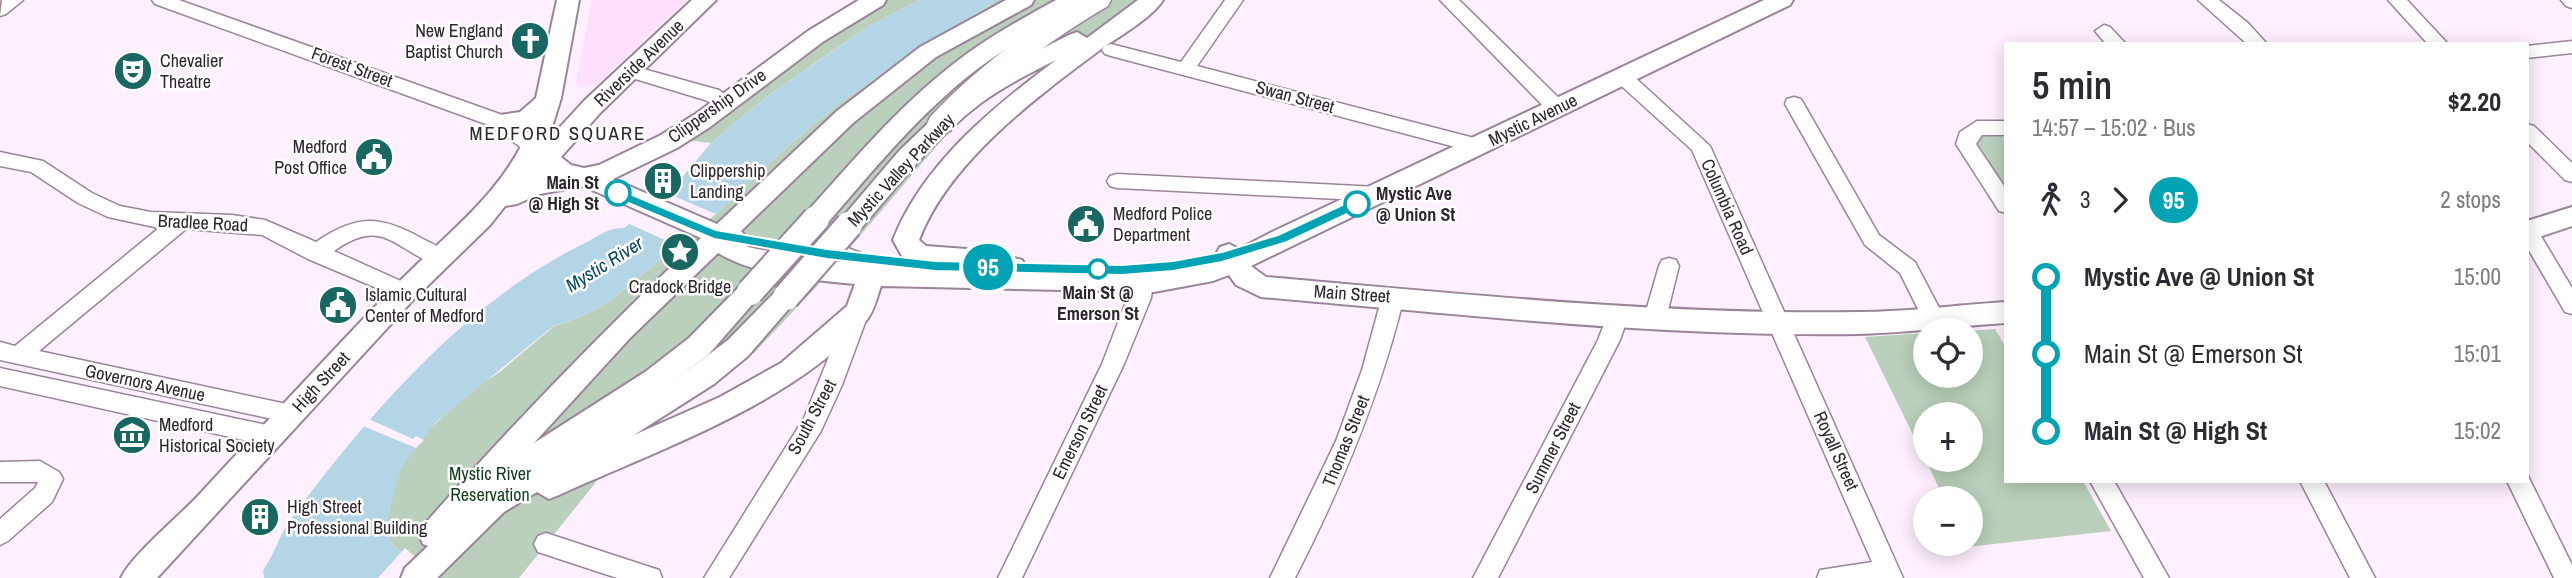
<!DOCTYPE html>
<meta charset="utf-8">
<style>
body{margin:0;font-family:"Archivo Narrow",sans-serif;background:#f7f7f7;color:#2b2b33;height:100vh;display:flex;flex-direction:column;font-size:26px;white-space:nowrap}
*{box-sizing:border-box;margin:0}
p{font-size:23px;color:#7c7c81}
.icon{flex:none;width:38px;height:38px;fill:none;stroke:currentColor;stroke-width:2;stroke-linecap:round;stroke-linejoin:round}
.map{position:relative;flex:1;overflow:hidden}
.drawer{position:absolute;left:2004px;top:42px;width:525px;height:441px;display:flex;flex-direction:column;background:#fff;border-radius:0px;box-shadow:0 4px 18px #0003}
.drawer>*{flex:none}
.badge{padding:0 14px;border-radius:23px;font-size:24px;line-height:46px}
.tools{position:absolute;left:1913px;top:318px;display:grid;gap:14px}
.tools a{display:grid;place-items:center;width:70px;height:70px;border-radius:50%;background:#fff;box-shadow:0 4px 18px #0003;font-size:35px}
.map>.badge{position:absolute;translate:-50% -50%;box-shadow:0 0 0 4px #fff}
.legs{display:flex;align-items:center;gap:10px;height:77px;padding:0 28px;font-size:23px}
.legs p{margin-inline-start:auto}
.head{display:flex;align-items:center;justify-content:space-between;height:119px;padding:0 28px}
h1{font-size:38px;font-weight:600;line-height:52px}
ul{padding:0 28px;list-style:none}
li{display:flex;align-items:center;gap:24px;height:77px;font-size:26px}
li i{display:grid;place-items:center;width:10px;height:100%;margin:0 9px;background:currentColor}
li i::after{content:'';width:18px;height:18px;margin:-9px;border:5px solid;border-radius:50%;background:#fff}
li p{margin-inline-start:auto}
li:first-child i{background:linear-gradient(#0000 50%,currentColor 0)}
li:last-child i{background:linear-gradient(currentColor 50%,#0000 0)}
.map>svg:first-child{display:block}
.built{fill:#fee0fd}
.green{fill:#bad0bc}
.water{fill:#b4d5e6}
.pier{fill:#fef0fe}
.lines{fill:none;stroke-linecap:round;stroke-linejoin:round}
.minor-casing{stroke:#9a8499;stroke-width:3}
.major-casing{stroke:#9a8499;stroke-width:4}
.highway-casing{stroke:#9a8499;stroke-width:3}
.minor{fill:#fff;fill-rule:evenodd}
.major{fill:#fff;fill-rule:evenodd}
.highway{fill:#fff;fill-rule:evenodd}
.major-bridge-casing{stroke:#9a8499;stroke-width:30;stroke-linecap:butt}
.major-bridge{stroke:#fff;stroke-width:26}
.line-1{fill:#00a3b4;stroke:#fff;stroke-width:2}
.stop-1-dot{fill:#fff;stroke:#00a3b4;stroke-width:3.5}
.labels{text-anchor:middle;stroke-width:5;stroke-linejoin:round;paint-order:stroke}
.poi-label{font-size:18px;fill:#2e252e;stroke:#fff;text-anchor:start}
.street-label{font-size:18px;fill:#2e252e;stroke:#fff}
.stop-label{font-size:18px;font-weight:bold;fill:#2e252e;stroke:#fff;text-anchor:end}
.park-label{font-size:18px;fill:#123c1c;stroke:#fff}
.neighbourhood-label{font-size:19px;letter-spacing:2px;fill:#2e252e;stroke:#fff}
.water-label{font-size:19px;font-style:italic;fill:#074760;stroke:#fff}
</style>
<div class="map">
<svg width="2572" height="578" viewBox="0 0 2572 578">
<rect width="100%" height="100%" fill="#fef0fe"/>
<path class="built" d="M592,0H687L597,84L581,88L576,83Z"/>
<g class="green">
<path d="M883,0H920L869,26L818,61L765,98L711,143L684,140L791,62Z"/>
<path d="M998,0H1154L1014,80L969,112L953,127L818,285L755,352L717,381L640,431L625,446L519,578H441L394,547L389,538V512L396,481L401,468L426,432L471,391L501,371L553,327L589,313L611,300L716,214L791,143L840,103L907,56Z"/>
<path d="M1982,135H1998L2005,138V194L1976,145Z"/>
<path d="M1995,329L2005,346L2006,481H2083L2111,531L1967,547L1966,544H1970V499H1944L1926,460H1970V415H1925V459L1865,337L1925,333V376H1970V331H1965Z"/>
</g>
<path class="water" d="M920,0H998L907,56L840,103L791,143L716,214L611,300L589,313L552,327L436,422L401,468L389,512V538L394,547L441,578H264L263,570C275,554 279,535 291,519C366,417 463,305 577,247C593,240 607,227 624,228L668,194L711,143L765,98L869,26Z"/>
<g class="pier">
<path d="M664,192L716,214L676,245L625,222Z"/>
<path d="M369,419L413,439L416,436L424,440L416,448L363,426Z"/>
<path d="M405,548L414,556L423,559L432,578H378Z"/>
</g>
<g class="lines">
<g class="minor-casing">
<g id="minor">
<path d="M2,0H23L6,14L0,16Z"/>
<path d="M152,0H179L508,117L545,148L542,153H528L494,127L155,4Z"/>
<path d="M1225,0H1243L1197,66L1478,139L1485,141L1488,146L1485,151L1478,153L1111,56L1105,54L1102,50L1105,46L1111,44L1181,62Z"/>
<path d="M1440,0H1459L1564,103L1566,108L1564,113H1550Z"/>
<path d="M2198,0H2219L2248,23L2267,44H2247Z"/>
<path d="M2388,0H2407L2448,44H2428Z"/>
<path d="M2561,0H2572V8L2566,6Z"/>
<path d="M2104,25L2110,27L2126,44H2106L2095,31Z"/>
<path d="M2572,41V53L2527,58V46Z"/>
<path d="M629,65L719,90L735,103L733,108L726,110L705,100L622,75L620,71L622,67Z"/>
<path d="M1623,71L1630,73L1710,146L1903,578H1817L1820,570L1872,562L1692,150L1616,81L1614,77L1616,73Z"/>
<path d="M1794,97L1801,99L1879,235L1915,262L1945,319L1942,325L1934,327L1926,325L1900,273L1865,245L1785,104L1787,99Z"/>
<path d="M1977,121H2006V135H1982L1976,144L2006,189V213L1999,211L1956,144L1960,132Z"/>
<path d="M2527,124L2534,126L2572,163V182L2565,180L2527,142Z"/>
<path d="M0,152L43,161L92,193L120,206L151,212L232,215L265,220L316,242C357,214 380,215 423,239C433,244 445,249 450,258L447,264L440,266C394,251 385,215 334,251L412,286L416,292L412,298L405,300L308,259L262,235L186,229L39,351L291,405L299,407L302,414L299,421L291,423L0,360V342L15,346L159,228L108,217L78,203L31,172L0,166Z"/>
<path d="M1117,174L1378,187L1385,189L1388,194L1385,199L1378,201L1117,188L1110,186L1107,181L1110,176Z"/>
<path d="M2527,224L2535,226L2572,288V314L2565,312L2527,247Z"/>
<path d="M848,248L871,257L882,271L879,281L872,283L865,281L860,270L841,262L838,256L841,250Z"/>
<path d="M1669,258L1676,260L1679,266L1666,318L1663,324L1655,326L1647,324L1644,318L1659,266L1662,260Z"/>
<path d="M1143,274L1150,276L1153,282L1151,298L1124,364L1022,578H998L1102,364L1136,276Z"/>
<path d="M1393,289L1400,291L1404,297C1380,396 1341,488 1295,578H1270L1336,441L1362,370L1382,297L1386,291Z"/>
<path d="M858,304L866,306L869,312L842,385L821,431L729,578H704L804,418L847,312L850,306Z"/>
<path d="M1617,309L1625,311L1628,317L1620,340L1498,578H1473L1598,340L1609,311Z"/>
<path d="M0,368L271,426L279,429L282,436L279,443L271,446L0,386Z"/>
<path d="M40,461L59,472L63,479L52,502L8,541L0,545V519L35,488L38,482H0V462Z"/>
<path d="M2527,474L2572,565V578H2554L2507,481H2527Z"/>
<path d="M2090,481H2114L2169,578H2144Z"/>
<path d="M2300,481H2324L2375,578H2350Z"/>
<path d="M546,533L659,570L662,578H617L538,552L534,544L538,536Z"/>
</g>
</g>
<g class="major-casing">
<g id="major">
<path d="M557,0H579L561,98L548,140L585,100L692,0H716L601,112L561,157L571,165L584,168L599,165L659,136L694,115L808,31L859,0H886L883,5L824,41L710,127L677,148L613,179L717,224L837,111L920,47L1006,0H1034L1031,5L936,57L853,123L741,231L747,238L744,244L748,247C824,263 898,268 975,269L914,263L903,258L893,240C923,164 992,108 1056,60C1030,73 1004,86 981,103C933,139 897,187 858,232L849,234L840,232L836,225L899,151L947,105L990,75L1069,35L1077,32L1087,38L1138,0H1163C1152,18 1118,37 1100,50C1035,98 948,163 919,240L926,246L980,250L1022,260L1026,267L1024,271C1086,272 1159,282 1218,258L1216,254L1220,247L1229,244L1239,249L1274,231L1764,0H1793L1790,5L1251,266L1266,277C1463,294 1660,315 1858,312C1907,312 1956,305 2006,302V323C1957,326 1907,333 1858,334C1658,337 1460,314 1261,297L1236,285L1229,275L1213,281L1154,292L881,286C877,297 874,312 866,321C792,404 660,449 559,495L549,499L537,492L504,512L437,578H401L405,568L428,546L423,544L419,535L423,526C511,425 604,330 701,238L583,186L540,194L517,204L505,206L490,225L414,299L157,578H121C131,556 178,517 197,497C262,427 327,356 394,287C442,237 505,193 530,126L509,131L493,128L489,122L493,116L520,112L536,98ZM718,253C757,276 811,280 855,284L847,306L781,363L720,397L634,435L714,384L748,356L799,297L795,290L786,287L777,290L728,340L671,383L709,354L763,292L759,285L750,282L741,285L689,338L645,372L534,443L631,337Z"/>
<path d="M1056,0H1084L1081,5C1042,28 1002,49 967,77C913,121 870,174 825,226L816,228L807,226L803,219L807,212C853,161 897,108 951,66C983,40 1020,20 1056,0Z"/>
<path d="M2572,207V226L2527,241V221Z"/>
</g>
</g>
<g class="highway-casing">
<path id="highway" d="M1080,0H1111L1108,6C1049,41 996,79 950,131L940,134L930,131L927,124L930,117C975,69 1024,33 1080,0Z"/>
</g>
<use href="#minor" class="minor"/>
<use href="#major" class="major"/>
<use href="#highway" class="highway"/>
<g class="major-bridge-casing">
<g id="major-bridge">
<path d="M750,292L816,219"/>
<path d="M786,297L849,225"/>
</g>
</g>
<use href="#major-bridge" class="major-bridge"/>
</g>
<path class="line-1" d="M618,189L716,230L827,249L935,261L1122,265L1173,261L1222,252L1278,235L1353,200H1362L1364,204L1362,207L1287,242L1222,262L1173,271L1122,275L935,271L827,259L714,239L614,197L612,193Z"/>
<defs>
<g id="church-disc" transform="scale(2.0125)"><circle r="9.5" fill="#196763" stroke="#fff"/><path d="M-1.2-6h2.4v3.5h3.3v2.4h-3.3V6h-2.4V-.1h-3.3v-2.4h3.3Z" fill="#fff"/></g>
<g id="theatre-disc" transform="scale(2.0125)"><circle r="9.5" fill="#196763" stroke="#fff"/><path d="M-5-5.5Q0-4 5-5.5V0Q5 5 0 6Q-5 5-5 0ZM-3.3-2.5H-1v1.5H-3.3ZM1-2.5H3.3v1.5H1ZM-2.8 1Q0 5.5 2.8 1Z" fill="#fff"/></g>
<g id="civic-disc" transform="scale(2.0125)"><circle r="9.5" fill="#196763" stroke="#fff"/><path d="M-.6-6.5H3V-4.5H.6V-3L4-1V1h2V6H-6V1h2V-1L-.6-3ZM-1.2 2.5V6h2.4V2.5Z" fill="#fff"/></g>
<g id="building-disc" transform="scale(2.0125)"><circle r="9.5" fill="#196763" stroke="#fff"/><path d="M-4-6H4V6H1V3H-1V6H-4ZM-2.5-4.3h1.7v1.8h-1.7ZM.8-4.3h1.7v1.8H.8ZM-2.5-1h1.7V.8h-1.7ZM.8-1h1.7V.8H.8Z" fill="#fff"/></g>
<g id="sight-disc" transform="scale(2.0125)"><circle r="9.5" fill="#196763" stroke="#fff"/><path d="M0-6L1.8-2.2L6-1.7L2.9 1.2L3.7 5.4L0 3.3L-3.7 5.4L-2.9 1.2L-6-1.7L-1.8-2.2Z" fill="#fff"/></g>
<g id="museum-disc" transform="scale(2.0125)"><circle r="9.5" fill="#196763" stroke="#fff"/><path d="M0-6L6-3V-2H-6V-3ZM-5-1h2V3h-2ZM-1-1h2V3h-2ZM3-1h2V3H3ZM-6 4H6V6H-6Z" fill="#fff"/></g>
</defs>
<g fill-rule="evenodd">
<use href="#church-disc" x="530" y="41"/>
<use href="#theatre-disc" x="133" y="71"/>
<use href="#civic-disc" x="374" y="157"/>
<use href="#building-disc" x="663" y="181"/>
<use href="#civic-disc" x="1086" y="224"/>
<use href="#sight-disc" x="680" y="252"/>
<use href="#civic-disc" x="338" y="305"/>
<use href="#museum-disc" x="132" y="435"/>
<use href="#building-disc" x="260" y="517"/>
</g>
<g class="stop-1-dot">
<circle cx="618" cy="193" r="12"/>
<circle cx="1357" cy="204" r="12"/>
<circle cx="1098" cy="269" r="9"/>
</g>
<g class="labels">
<g class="poi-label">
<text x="503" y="37" text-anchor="end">New England<tspan x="503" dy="21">Baptist Church</tspan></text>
<text x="160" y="67">Chevalier<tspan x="160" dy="21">Theatre</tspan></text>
<text x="347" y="153" text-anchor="end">Medford<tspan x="347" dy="21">Post Office</tspan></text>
<text x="690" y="177">Clippership<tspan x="690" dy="21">Landing</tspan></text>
<text x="1113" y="220">Medford Police<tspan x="1113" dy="21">Department</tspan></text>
<text x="680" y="293" text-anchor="middle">Cradock Bridge</text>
<text x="365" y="301">Islamic Cultural<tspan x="365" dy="21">Center of Medford</tspan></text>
<text x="159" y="431">Medford<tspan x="159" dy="21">Historical Society</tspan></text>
<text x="287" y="513">High Street<tspan x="287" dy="21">Professional Building</tspan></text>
</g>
<g class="street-label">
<text transform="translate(639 63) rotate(-44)" y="6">Riverside Avenue</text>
<text transform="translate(352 67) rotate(20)" y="6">Forest Street</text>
<text transform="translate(1295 97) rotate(15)" y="6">Swan Street</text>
<text transform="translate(717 106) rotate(-35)" y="6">Clippership Drive</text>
<text transform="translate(1533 120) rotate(-26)" y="6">Mystic Avenue</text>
<text transform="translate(901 170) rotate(-47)" y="6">Mystic Valley Parkway</text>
<text transform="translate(1727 207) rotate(66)" y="6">Columbia Road</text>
<text transform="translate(203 223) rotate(3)" y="6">Bradlee Road</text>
<text transform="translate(1352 294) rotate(4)" y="6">Main Street</text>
<text transform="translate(321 382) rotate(-47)" y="6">High Street</text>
<text transform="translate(145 383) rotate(12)" y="6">Governors Avenue</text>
<text transform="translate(812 417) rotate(-62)" y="6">South Street</text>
<text transform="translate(1080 432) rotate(-64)" y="6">Emerson Street</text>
<text transform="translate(1346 441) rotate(-68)" y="6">Thomas Street</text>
<text transform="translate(1553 448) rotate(-63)" y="6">Summer Street</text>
<text transform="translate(1836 451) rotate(66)" y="6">Royall Street</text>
</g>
<g class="stop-label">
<text x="599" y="189">Main St<tspan x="599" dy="21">@ High St</tspan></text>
<text x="1376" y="200" text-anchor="start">Mystic Ave<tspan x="1376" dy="21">@ Union St</tspan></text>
<text x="1098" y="299" text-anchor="middle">Main St @<tspan x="1098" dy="21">Emerson St</tspan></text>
</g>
<g class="park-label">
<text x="490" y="480">Mystic River<tspan x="490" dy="21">Reservation</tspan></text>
</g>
<g class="neighbourhood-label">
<text x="558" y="140">MEDFORD SQUARE</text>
</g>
<g class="water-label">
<text transform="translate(604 264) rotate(-32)" y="7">Mystic River</text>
</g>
</g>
</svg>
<div class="tools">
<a><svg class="icon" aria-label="locate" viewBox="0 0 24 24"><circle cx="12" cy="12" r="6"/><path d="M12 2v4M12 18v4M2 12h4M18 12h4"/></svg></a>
<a>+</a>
<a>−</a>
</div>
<b class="badge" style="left:988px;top:267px;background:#00a3b4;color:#fff">95</b>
<section class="drawer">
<div class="head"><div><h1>5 min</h1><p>14:57 – 15:02 · Bus</p></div><b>$2.20</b></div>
<div class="legs"><svg class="icon" aria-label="walk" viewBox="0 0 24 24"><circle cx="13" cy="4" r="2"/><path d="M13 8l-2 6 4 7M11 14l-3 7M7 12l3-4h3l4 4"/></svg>3<svg class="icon" aria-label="forward" viewBox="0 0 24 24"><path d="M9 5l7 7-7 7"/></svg><b class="badge" style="background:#00a3b4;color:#fff">95</b><p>2 stops</p></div>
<ul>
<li><i style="color:#00a3b4"></i><b>Mystic Ave @ Union St</b><p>15:00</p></li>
<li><i style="color:#00a3b4"></i><span>Main St @ Emerson St</span><p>15:01</p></li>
<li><i style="color:#00a3b4"></i><b>Main St @ High St</b><p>15:02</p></li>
</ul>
</section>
</div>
